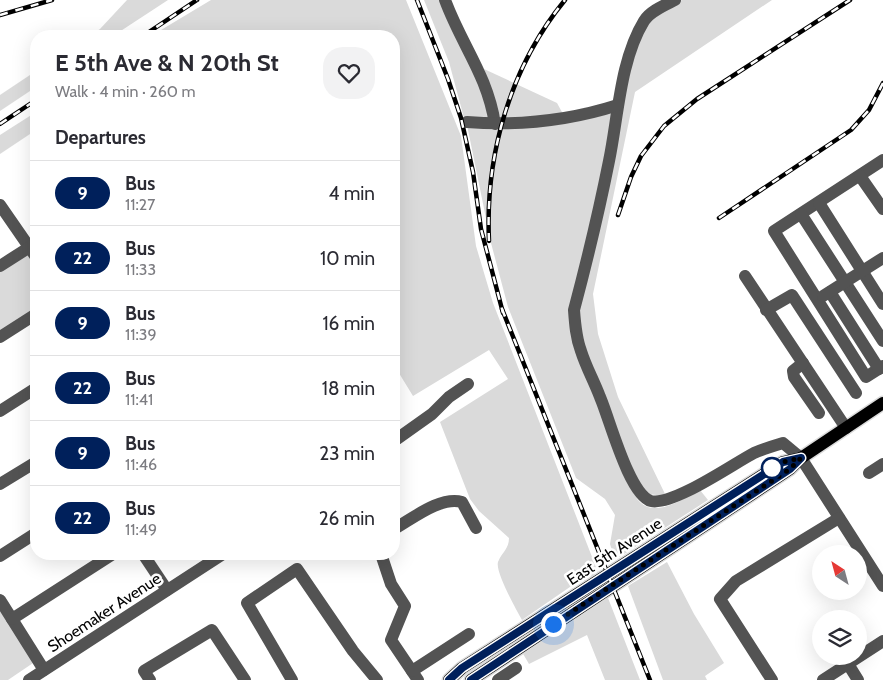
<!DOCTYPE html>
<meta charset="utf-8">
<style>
body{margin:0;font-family:Cabin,sans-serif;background:#f2f2f3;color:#2b2b33;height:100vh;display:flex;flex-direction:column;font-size:19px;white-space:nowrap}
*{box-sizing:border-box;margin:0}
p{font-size:16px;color:#7c7c81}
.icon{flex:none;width:28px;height:28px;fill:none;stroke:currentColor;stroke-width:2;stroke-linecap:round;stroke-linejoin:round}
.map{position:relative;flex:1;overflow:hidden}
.details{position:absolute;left:30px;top:30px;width:370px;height:530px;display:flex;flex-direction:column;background:#fff;border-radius:20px;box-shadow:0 5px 20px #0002}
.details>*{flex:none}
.badge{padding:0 10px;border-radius:16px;font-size:18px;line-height:32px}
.needle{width:32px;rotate:324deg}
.fabs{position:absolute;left:812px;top:545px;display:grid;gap:10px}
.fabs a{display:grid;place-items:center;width:55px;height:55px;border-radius:50%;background:#fff;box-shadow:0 5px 20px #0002;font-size:25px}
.you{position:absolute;width:25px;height:25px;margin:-12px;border:4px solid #fff;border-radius:50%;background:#1a73e8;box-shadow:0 0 0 8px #1a73e833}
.map>.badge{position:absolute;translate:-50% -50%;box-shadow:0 0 0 2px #fff}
h2{padding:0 25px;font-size:19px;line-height:45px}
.round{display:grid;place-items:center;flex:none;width:52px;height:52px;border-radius:20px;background:#f2f2f3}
.head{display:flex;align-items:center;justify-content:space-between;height:85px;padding:0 25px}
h1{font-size:24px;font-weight:700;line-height:38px}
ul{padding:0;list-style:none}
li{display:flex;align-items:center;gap:15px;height:65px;padding:0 25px;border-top:1px solid #e1e1e2}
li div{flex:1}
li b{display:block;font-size:19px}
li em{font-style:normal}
li .badge{min-width:55px;font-weight:700;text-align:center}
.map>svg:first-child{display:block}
.green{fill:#dadada}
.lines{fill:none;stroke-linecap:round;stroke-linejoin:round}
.major-casing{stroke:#dbdbdb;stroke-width:15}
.minor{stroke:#535353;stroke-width:12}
.major{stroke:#000;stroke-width:12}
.rail-casing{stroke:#000;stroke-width:4.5}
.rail{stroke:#fff;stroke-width:2.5;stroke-dasharray:8;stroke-linecap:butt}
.line-casing{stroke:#fff;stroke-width:11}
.line{stroke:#00205b;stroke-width:8}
.walk{stroke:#000;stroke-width:5;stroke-dasharray:0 9}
.stop-dot{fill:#fff;stroke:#00205b;stroke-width:2.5}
.labels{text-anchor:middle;stroke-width:5;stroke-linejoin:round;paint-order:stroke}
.street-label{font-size:16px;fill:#000;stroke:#fff}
</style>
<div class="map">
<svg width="883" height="680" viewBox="0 0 883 680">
<rect width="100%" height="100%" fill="#fff"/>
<g class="green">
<path d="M127,0H168L113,36H90L100,29Z"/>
<path d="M211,0H406L461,136L476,246L493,303L640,680H605L587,635L529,664L522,652L595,606L583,578L522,620C516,609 495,572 498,562C502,552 509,549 509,538L479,511L470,499L440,422L508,379L489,350L413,396L394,365V36H151Z"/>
<path d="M424,0H441L480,80L489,116L481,121L464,118L449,62Z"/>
<path d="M682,0H772L635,92L593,294L598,334L618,397L666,496L647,494L618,455C624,467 631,492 639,501C655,519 685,498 700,490L708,500L615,560L610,544L615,515L605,499L576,478L508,307L491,243L467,125L609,109L648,21L660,10Z"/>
<path d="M484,69L557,103L563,114L501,121Z"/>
<path d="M36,71V87L0,111V95Z"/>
<path d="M36,112V130L0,154V135Z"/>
<path d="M29,253L36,264V312L0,335V271Z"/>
<path d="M667,562L694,614L724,663L705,676L707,680H663L628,586Z"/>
<path d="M0,604L36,661L8,680H0Z"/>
</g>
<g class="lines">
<g class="major-casing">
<g id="major">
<path d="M449,680L462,668L783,462L801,458"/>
<path d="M471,680L790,469L801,458L883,403"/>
</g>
</g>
<g class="minor">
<path d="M445,0C462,46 487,74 495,124"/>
<path d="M675,0C665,5 650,11 644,21C620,60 618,118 609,161C599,211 587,261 574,310C575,324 576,338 581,351C586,367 594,381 600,397C609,417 629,495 651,501C673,506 733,464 754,453C763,449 773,446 783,443L801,458L883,586"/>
<path d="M467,122C518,126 568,121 618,105"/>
<path d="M883,160L774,231L866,377L883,366"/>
<path d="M860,176L883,209"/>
<path d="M819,203L883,304"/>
<path d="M0,205L36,257"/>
<path d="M801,214L883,341"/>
<path d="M0,266L36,243"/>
<path d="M745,276L846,428"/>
<path d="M830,292L879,369"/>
<path d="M823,296L883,258"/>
<path d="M766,310L792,295L856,393"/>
<path d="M0,337L36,314"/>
<path d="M803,363L793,371L794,377L819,413"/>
<path d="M0,411L36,388"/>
<path d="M394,441L432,414L449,397L468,384"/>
<path d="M869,473L883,464"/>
<path d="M0,484L36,462"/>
<path d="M394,529C412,519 440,496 462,502L476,528"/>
<path d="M143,554L167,590"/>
<path d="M381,554L391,584L405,606L391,640L418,680"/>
<path d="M0,556L36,533"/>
<path d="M0,600L44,670"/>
<path d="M12,619L113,554"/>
<path d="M848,664L858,680"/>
<path d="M412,671L469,634"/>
<path d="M29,680L223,554"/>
<path d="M150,680L144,671L212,630L245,680"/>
<path d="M292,680L247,603L297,569L353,651L377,680"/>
<path d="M498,680L516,668"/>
<path d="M772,680L720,599L736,581L839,518"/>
<path d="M823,680L883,641"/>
</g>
<use href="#major" class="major"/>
<g class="rail-casing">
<g id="rail">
<path d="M417,0L448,79L461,118L473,172L481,229L503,313"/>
<path d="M0,15L52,0"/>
<path d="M143,36L197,0"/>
<path d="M0,124L36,100"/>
<path d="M618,215L631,177L641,156L664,126L697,99L850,0"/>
<path d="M719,218L851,130L869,110L883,83"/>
<path d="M489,241C485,155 510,67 565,0"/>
<path d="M502,309L650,680"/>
</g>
</g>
<use href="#rail" class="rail"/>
</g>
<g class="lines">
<g class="line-casing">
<path id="line" d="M449,680L462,668L783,462L801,458L790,469L471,680"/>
</g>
<use href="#line" class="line"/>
<path class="walk" d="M553,624L790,469L801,458L783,462L772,468"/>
</g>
<circle class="stop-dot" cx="772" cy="468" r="10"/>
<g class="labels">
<g class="street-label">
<text transform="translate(614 551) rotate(-33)" y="6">East 5th Avenue</text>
<text transform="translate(104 612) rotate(-33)" y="6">Shoemaker Avenue</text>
</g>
</g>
</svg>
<div class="fabs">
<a><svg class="needle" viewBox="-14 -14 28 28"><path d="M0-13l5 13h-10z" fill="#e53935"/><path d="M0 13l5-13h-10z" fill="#7c7c81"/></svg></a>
<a><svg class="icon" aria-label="layers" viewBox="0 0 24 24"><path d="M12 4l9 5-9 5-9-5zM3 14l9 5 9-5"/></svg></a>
</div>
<div class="you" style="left:553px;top:624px"></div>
<section class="details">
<div class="head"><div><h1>E 5th Ave &amp; N 20th St</h1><p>Walk · 4 min · 260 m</p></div><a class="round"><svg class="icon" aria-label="heart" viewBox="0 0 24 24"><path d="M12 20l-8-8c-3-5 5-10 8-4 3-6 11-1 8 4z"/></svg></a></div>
<h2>Departures</h2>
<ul>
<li><span class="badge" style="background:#00205b;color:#fff">9</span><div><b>Bus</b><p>11:27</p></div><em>4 min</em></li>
<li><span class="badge" style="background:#00205b;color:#fff">22</span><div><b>Bus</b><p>11:33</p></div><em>10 min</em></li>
<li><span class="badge" style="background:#00205b;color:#fff">9</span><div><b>Bus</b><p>11:39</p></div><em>16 min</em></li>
<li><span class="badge" style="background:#00205b;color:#fff">22</span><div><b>Bus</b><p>11:41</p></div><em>18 min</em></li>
<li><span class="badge" style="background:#00205b;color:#fff">9</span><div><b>Bus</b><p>11:46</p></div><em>23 min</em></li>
<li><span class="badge" style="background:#00205b;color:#fff">22</span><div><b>Bus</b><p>11:49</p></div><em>26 min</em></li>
</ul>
</section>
</div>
